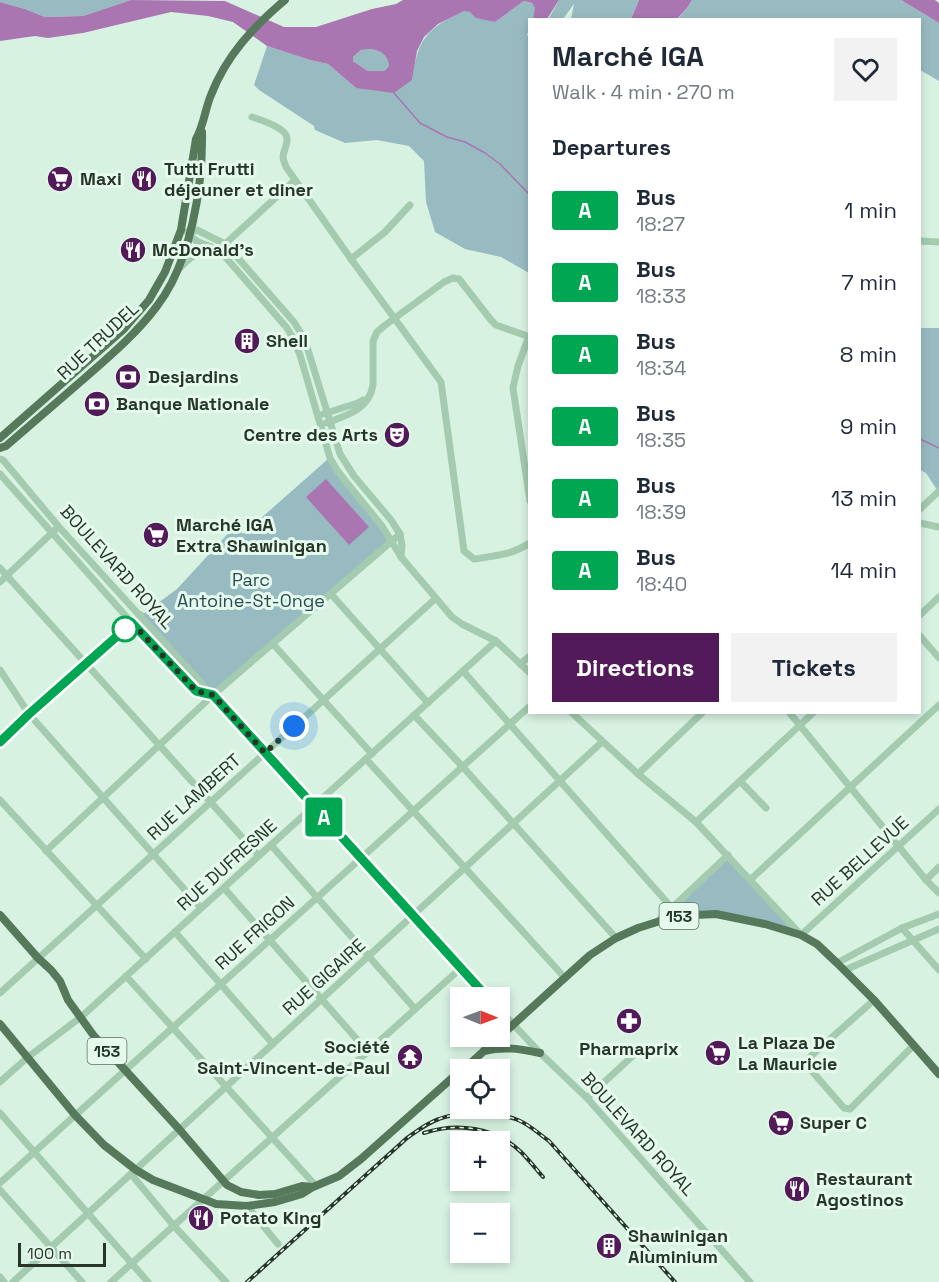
<!DOCTYPE html>
<meta charset="utf-8">
<style>
body{margin:0;font-family:"Space Grotesk",sans-serif;background:#f2f2f3;color:#1f2937;height:100vh;display:flex;flex-direction:column;font-size:22px;white-space:nowrap}
*{box-sizing:border-box;margin:0}
p{font-size:20px;color:#747a83}
.icon{flex:none;width:33px;height:33px;fill:none;stroke:currentColor;stroke-width:2;stroke-linecap:round;stroke-linejoin:round}
.map{position:relative;flex:1;overflow:hidden}
.details{position:absolute;left:528px;top:18px;width:393px;height:696px;display:flex;flex-direction:column;background:#fff;border-radius:0px;box-shadow:0 3px 9px #0003}
.details>*{flex:none}
.badge{padding:0 12px;border-radius:4px;font-size:21px;line-height:39px}
.needle{width:39px;rotate:91deg}
.fabs{position:absolute;left:450px;top:987px;display:grid;gap:12px}
.fabs a{display:grid;place-items:center;width:60px;height:60px;border-radius:0px;background:#fff;box-shadow:0 3px 9px #0003;font-size:30px}
.scale{position:absolute;left:18px;bottom:15px;width:88px;box-sizing:border-box;padding-left:6px;border:3px solid #263628;border-top:0;font-size:16px;line-height:21px;white-space:nowrap;color:#263628;-webkit-text-stroke:4px #e5faed;paint-order:stroke}
.you{position:absolute;width:30px;height:30px;margin:-15px;border:4px solid #fff;border-radius:50%;background:#1a73e8;box-shadow:0 0 0 9px #1a73e833}
.map>.badge{position:absolute;translate:-50% -50%;box-shadow:0 0 0 3px #fff}
h2{padding:0 24px;font-size:22px;line-height:54px}
.round{display:grid;place-items:center;flex:none;width:63px;height:63px;border-radius:0px;background:#f2f2f3}
.head{display:flex;align-items:center;justify-content:space-between;height:102px;padding:0 24px}
h1{font-size:28px;font-weight:800;line-height:45px}
.action{display:flex;gap:12px;margin-top:auto;padding:12px 24px}
.action a{flex:1;height:69px;border-radius:0px;background:#521a59;color:#fff;font-size:24px;font-weight:800;line-height:69px;text-align:center}
.action a+a{background:#f2f2f3;color:#1f2937}
ul{padding:0;list-style:none}
li{display:flex;align-items:center;gap:18px;height:72px;padding:0 24px}
li div{flex:1}
li b{display:block;font-size:22px}
li em{font-style:normal}
li .badge{min-width:66px;font-weight:700;text-align:center}
.map>svg:first-child{display:block}
.green{fill:#98bbc2}
.water{fill:#a976b1;fill-rule:evenodd}
.lines{fill:none;stroke-linecap:round;stroke-linejoin:round}
.stream{stroke:#a976b1;stroke-width:1.5}
.minor{stroke:#a4cbaf;stroke-width:7}
.major{stroke:#56795c;stroke-width:8}
.rail-casing{stroke:#263628;stroke-width:4}
.rail{stroke:#e5faed;stroke-width:1.5;stroke-dasharray:4.5;stroke-linecap:butt}
.line-casing{stroke:#fff;stroke-width:14}
.line{stroke:#00a651;stroke-width:9}
.walk{stroke:#263628;stroke-width:6;stroke-dasharray:0 10.8}
.stop-dot{fill:#fff;stroke:#00a651;stroke-width:3}
.labels{text-anchor:middle;stroke-width:6;stroke-linejoin:round;paint-order:stroke}
.shield{fill:#e5faed;stroke:#5f7163;stroke-width:1.5}
.shield-label{font-size:16px;font-weight:bold;fill:#263628}
.poi-label{font-size:18px;font-weight:bold;fill:#263628;stroke:#e5faed;text-anchor:start}
.street-label{font-size:18px;fill:#263628;stroke:#e5faed}
.park-label{font-size:18px;fill:#294d55;stroke:#e5faed}
</style>
<div class="map">
<svg width="939" height="1282" viewBox="0 0 939 1282">
<rect width="100%" height="100%" fill="#d8f2e2"/>
<g class="green">
<path d="M0,0H131L83,16L45,17L25,9L0,2Z"/>
<path d="M559,0H639L631,19H571L574,4L563,19L548,20Z"/>
<path d="M692,0H901L939,23V81L920,70V20H677L687,8Z"/>
<path d="M524,1L532,3L536,8L533,19L530,20L529,29L527,35L530,38L529,273L501,257L465,249L435,232L426,202L424,161L409,146L377,140L345,143L315,130L314,126L259,90L254,85L267,46L310,60L328,64L356,88L412,80C417,51 419,35 448,19C453,17 459,12 464,11C472,10 488,19 495,22Z"/>
<path d="M371,49C381,51 388,55 389,66L384,71H368L353,61V57L361,50Z"/>
<path d="M920,328H939V493L926,473L922,471L920,468Z"/>
<path d="M328,459L392,541L213,695L139,617L177,589L235,526L243,534Z"/>
<path d="M728,855L801,935L716,914L676,916L672,908Z"/>
</g>
<g class="water">
<path d="M131,0L225,1L284,27H316L372,9L396,4L403,0H559L547,19H533L535,8L532,3L524,1L495,22L476,18L470,12L464,11L438,24L424,37L417,51L412,80L394,93L356,88L328,64L310,60L267,46L233,22L208,16L171,12L83,33L48,38L35,36L0,41V2L25,9L45,17L83,16ZM371,49C381,51 388,55 389,66L384,71H368L353,61V57L361,50Z"/>
<path d="M639,0H692L687,8L677,19H631Z"/>
<path d="M901,0H935L939,3V23Z"/>
<path d="M326,479L369,527L349,545L306,497Z"/>
</g>
<g class="lines">
<g class="stream">
<path d="M394,93L420,123L447,137L465,142L485,153L500,164L530,195"/>
<path d="M920,439L939,448"/>
</g>
<g class="minor">
<path d="M252,117C261,120 286,128 287,138C288,145 283,151 283,157C283,160 285,163 286,167L351,259L441,382L464,551L474,559C494,556 512,555 530,543"/>
<path d="M187,232C189,234 191,237 194,239C201,245 214,246 222,253L287,328L293,338L300,355L330,458L337,470L347,483L382,526L401,557L452,617L462,624L496,641L530,673"/>
<path d="M189,233L197,230L225,244L230,249L294,322L302,335L308,350L340,454L354,476L391,520L400,534L402,546L401,557"/>
<path d="M920,241L939,242"/>
<path d="M225,244L295,180"/>
<path d="M351,259L385,232L410,205"/>
<path d="M181,267C193,253 201,253 218,249"/>
<path d="M529,336L518,366L513,388L530,501"/>
<path d="M323,414L358,403L363,400"/>
<path d="M326,423C346,416 369,410 373,385V341L377,332L384,326L444,282L453,278L459,279L491,320L496,325L530,337"/>
<path d="M0,459L3,460L59,527L488,998"/>
<path d="M0,474L132,623L196,691L213,695"/>
<path d="M920,509L939,491"/>
<path d="M920,523L939,527"/>
<path d="M0,568L259,856"/>
<path d="M0,582L55,530"/>
<path d="M331,594L428,703"/>
<path d="M920,615L939,597"/>
<path d="M920,636L939,658"/>
<path d="M273,644L372,754"/>
<path d="M520,664L530,656"/>
<path d="M0,670L29,714L201,908"/>
<path d="M463,671L672,908L676,916"/>
<path d="M571,712L638,774L696,822L801,935L939,809"/>
<path d="M789,712L926,880L939,893"/>
<path d="M414,715L462,766L616,938"/>
<path d="M0,742L29,714L141,615"/>
<path d="M366,759L565,978"/>
<path d="M638,774L703,712"/>
<path d="M740,781L766,808"/>
<path d="M0,800L146,959"/>
<path d="M696,822L814,712"/>
<path d="M271,845L415,1009"/>
<path d="M46,851L213,695L400,534"/>
<path d="M750,880L939,705"/>
<path d="M926,880L939,867"/>
<path d="M224,888L368,1052"/>
<path d="M659,920L728,855"/>
<path d="M902,928L939,970"/>
<path d="M175,932L273,1044"/>
<path d="M837,963L902,928L939,914"/>
<path d="M845,970L939,929"/>
<path d="M126,976L316,1186"/>
<path d="M0,993L435,599"/>
<path d="M874,1000L810,1057L807,1063L810,1069L844,1108L850,1109L914,1045"/>
<path d="M500,1010L540,1053L587,1098L750,1282"/>
<path d="M0,1082L28,1057L81,1017L496,641"/>
<path d="M587,1098L638,1051"/>
<path d="M0,1113L148,1282"/>
<path d="M131,1174L174,1226L226,1282"/>
<path d="M0,1183L530,706"/>
<path d="M0,1190L82,1282"/>
<path d="M247,1206L278,1244"/>
<path d="M0,1277L4,1282"/>
<path d="M13,1282L602,742"/>
<path d="M111,1282L461,968"/>
</g>
<g class="major">
<path d="M0,438L124,329L149,300L165,272L181,230L196,139C204,125 205,109 211,95C226,56 253,27 285,0"/>
<path d="M0,448L6,446C33,423 59,400 86,377C111,355 137,333 157,306C191,262 203,186 202,132"/>
<path d="M0,915L38,958L51,970L60,981L68,1000L94,1036L179,1129L227,1185L241,1192L259,1195L275,1194L302,1186L312,1187"/>
<path d="M0,1024L75,1115L104,1145L136,1170L153,1180L216,1204L247,1206L275,1202L302,1194L313,1187L339,1176L361,1159L460,1071"/>
<path d="M484,1051C504,1046 521,1049 540,1053"/>
<path d="M463,1070L590,955L616,938L638,928L676,916L716,914L765,924L801,935L817,944L837,963L874,1000L939,1074"/>
</g>
<g class="rail-casing">
<g id="rail">
<path d="M424,1133C457,1122 495,1127 521,1152C529,1160 536,1169 543,1177"/>
<path d="M247,1282L407,1138C417,1131 427,1123 439,1119C459,1111 498,1112 518,1120C530,1125 539,1134 549,1141L675,1282"/>
</g>
</g>
<use href="#rail" class="rail"/>
</g>
<g class="lines">
<g class="line-casing">
<path id="line" d="M0,742L29,714L132,623L196,691L213,695L488,998"/>
</g>
<use href="#line" class="line"/>
<path class="walk" d="M125,629L132,623L196,691L213,695L265,753L294,726"/>
</g>
<defs>
<g id="supermarket-disc" transform="scale(1.35)"><circle r="9.5" fill="#521a59" stroke="#e5faed"/><path d="M-6-5.5h2.5l.6 2H6L4.5 2H-2.5L-4.4-4H-6ZM-1.5 3.2a1.3 1.3 0 1 0 .1 0ZM3 3.2a1.3 1.3 0 1 0 .1 0Z" fill="#fff"/></g>
<g id="restaurant-disc" transform="scale(1.35)"><circle r="9.5" fill="#521a59" stroke="#e5faed"/><path d="M-5-6h1v4h1v-4h1v4h1v-4h1v5L-1.5 .5V6h-2V.5L-5-1ZM5-6V6H3V1.5H1.5Q1.5-4 5-6Z" fill="#fff"/></g>
<g id="building-disc" transform="scale(1.35)"><circle r="9.5" fill="#521a59" stroke="#e5faed"/><path d="M-4-6H4V6H1V3H-1V6H-4ZM-2.5-4.3h1.7v1.8h-1.7ZM.8-4.3h1.7v1.8H.8ZM-2.5-1h1.7V.8h-1.7ZM.8-1h1.7V.8H.8Z" fill="#fff"/></g>
<g id="bank-disc" transform="scale(1.35)"><circle r="9.5" fill="#521a59" stroke="#e5faed"/><path d="M-6-4H6V4H-6ZM0-2.3a2.3 2.3 0 1 0 0 4.6a2.3 2.3 0 1 0 0-4.6Z" fill="#fff"/></g>
<g id="theatre-disc" transform="scale(1.35)"><circle r="9.5" fill="#521a59" stroke="#e5faed"/><path d="M-5-5.5Q0-4 5-5.5V0Q5 5 0 6Q-5 5-5 0ZM-3.3-2.5H-1v1.5H-3.3ZM1-2.5H3.3v1.5H1ZM-2.8 1Q0 5.5 2.8 1Z" fill="#fff"/></g>
<g id="pharmacy-disc" transform="scale(1.35)"><circle r="9.5" fill="#521a59" stroke="#e5faed"/><path d="M-2-6h4v4h4v4h-4v4h-4v-4h-4v-4h4Z" fill="#fff"/></g>
<g id="temple-disc" transform="scale(1.35)"><circle r="9.5" fill="#521a59" stroke="#e5faed"/><path d="M0-6L5-2H3V0L6.5 2.5H4V6H1.5V3h-3V6H-4V2.5H-6.5L-3 0V-2H-5Z" fill="#fff"/></g>
</defs>
<g fill-rule="evenodd">
<use href="#supermarket-disc" x="60" y="179"/>
<use href="#restaurant-disc" x="144" y="179"/>
<use href="#restaurant-disc" x="133" y="250"/>
<use href="#building-disc" x="247" y="341"/>
<use href="#bank-disc" x="128" y="377"/>
<use href="#bank-disc" x="97" y="404"/>
<use href="#theatre-disc" x="397" y="435"/>
<use href="#supermarket-disc" x="156" y="535"/>
<use href="#pharmacy-disc" x="629" y="1021"/>
<use href="#supermarket-disc" x="718" y="1053"/>
<use href="#temple-disc" x="410" y="1057"/>
<use href="#supermarket-disc" x="781" y="1123"/>
<use href="#restaurant-disc" x="797" y="1189"/>
<use href="#restaurant-disc" x="201" y="1218"/>
<use href="#building-disc" x="609" y="1246"/>
</g>
<circle class="stop-dot" cx="125" cy="629" r="12"/>
<g class="labels">
<g class="shield">
<rect x="659.5" y="903" width="39" height="26" rx="4.5"/>
<rect x="87.5" y="1038" width="39" height="26" rx="4.5"/>
</g>
<g class="shield-label">
<text x="679" y="922">153</text>
<text x="107" y="1057">153</text>
</g>
<g class="poi-label">
<text x="164" y="175">Tutti Frutti<tspan x="164" dy="21">déjeuner et diner</tspan></text>
<text x="80" y="185">Maxi</text>
<text x="152" y="256">McDonald's</text>
<text x="266" y="347">Shell</text>
<text x="148" y="383">Desjardins</text>
<text x="116" y="410">Banque Nationale</text>
<text x="378" y="441" text-anchor="end">Centre des Arts</text>
<text x="176" y="531">Marché IGA<tspan x="176" dy="21">Extra Shawinigan</tspan></text>
<text x="738" y="1049">La Plaza De<tspan x="738" dy="21">La Mauricie</tspan></text>
<text x="390" y="1053" text-anchor="end">Société<tspan x="390" dy="21">Saint-Vincent-de-Paul</tspan></text>
<text x="629" y="1055" text-anchor="middle">Pharmaprix</text>
<text x="800" y="1129">Super C</text>
<text x="816" y="1185">Restaurant<tspan x="816" dy="21">Agostinos</tspan></text>
<text x="220" y="1224">Potato King</text>
<text x="628" y="1242">Shawinigan<tspan x="628" dy="21">Aluminium</tspan></text>
</g>
<g class="street-label">
<text transform="translate(98 341) rotate(-43)" y="6">RUE TRUDEL</text>
<text transform="translate(117 567) rotate(48)" y="6">BOULEVARD ROYAL</text>
<text transform="translate(194 797) rotate(-42)" y="6">RUE LAMBERT</text>
<text transform="translate(860 861) rotate(-42)" y="6">RUE BELLEVUE</text>
<text transform="translate(227 865) rotate(-42)" y="6">RUE DUFRESNE</text>
<text transform="translate(255 933) rotate(-42)" y="6">RUE FRIGON</text>
<text transform="translate(324 977) rotate(-42)" y="6">RUE GIGAIRE</text>
<text transform="translate(638 1134) rotate(48)" y="6">BOULEVARD ROYAL</text>
</g>
<g class="park-label">
<text x="251" y="586">Parc<tspan x="251" dy="21">Antoine-St-Onge</tspan></text>
</g>
</g>
</svg>
<div class="fabs">
<a><svg class="needle" viewBox="-14 -14 28 28"><path d="M0-13l5 13h-10z" fill="#e53935"/><path d="M0 13l5-13h-10z" fill="#747a83"/></svg></a>
<a><svg class="icon" aria-label="locate" viewBox="0 0 24 24"><circle cx="12" cy="12" r="6"/><path d="M12 2v4M12 18v4M2 12h4M18 12h4"/></svg></a>
<a>+</a>
<a>−</a>
</div>
<div class="scale">100 m</div>
<div class="you" style="left:294px;top:726px"></div>
<b class="badge" style="left:324px;top:817px;background:#00a651;color:#fff">A</b>
<section class="details">
<div class="head"><div><h1>Marché IGA</h1><p>Walk · 4 min · 270 m</p></div><a class="round"><svg class="icon" aria-label="heart" viewBox="0 0 24 24"><path d="M12 20l-8-8c-3-5 5-10 8-4 3-6 11-1 8 4z"/></svg></a></div>
<h2>Departures</h2>
<ul>
<li><span class="badge" style="background:#00a651;color:#fff">A</span><div><b>Bus</b><p>18:27</p></div><em>1 min</em></li>
<li><span class="badge" style="background:#00a651;color:#fff">A</span><div><b>Bus</b><p>18:33</p></div><em>7 min</em></li>
<li><span class="badge" style="background:#00a651;color:#fff">A</span><div><b>Bus</b><p>18:34</p></div><em>8 min</em></li>
<li><span class="badge" style="background:#00a651;color:#fff">A</span><div><b>Bus</b><p>18:35</p></div><em>9 min</em></li>
<li><span class="badge" style="background:#00a651;color:#fff">A</span><div><b>Bus</b><p>18:39</p></div><em>13 min</em></li>
<li><span class="badge" style="background:#00a651;color:#fff">A</span><div><b>Bus</b><p>18:40</p></div><em>14 min</em></li>
</ul>
<div class="action"><a>Directions</a><a>Tickets</a></div>
</section>
</div>
